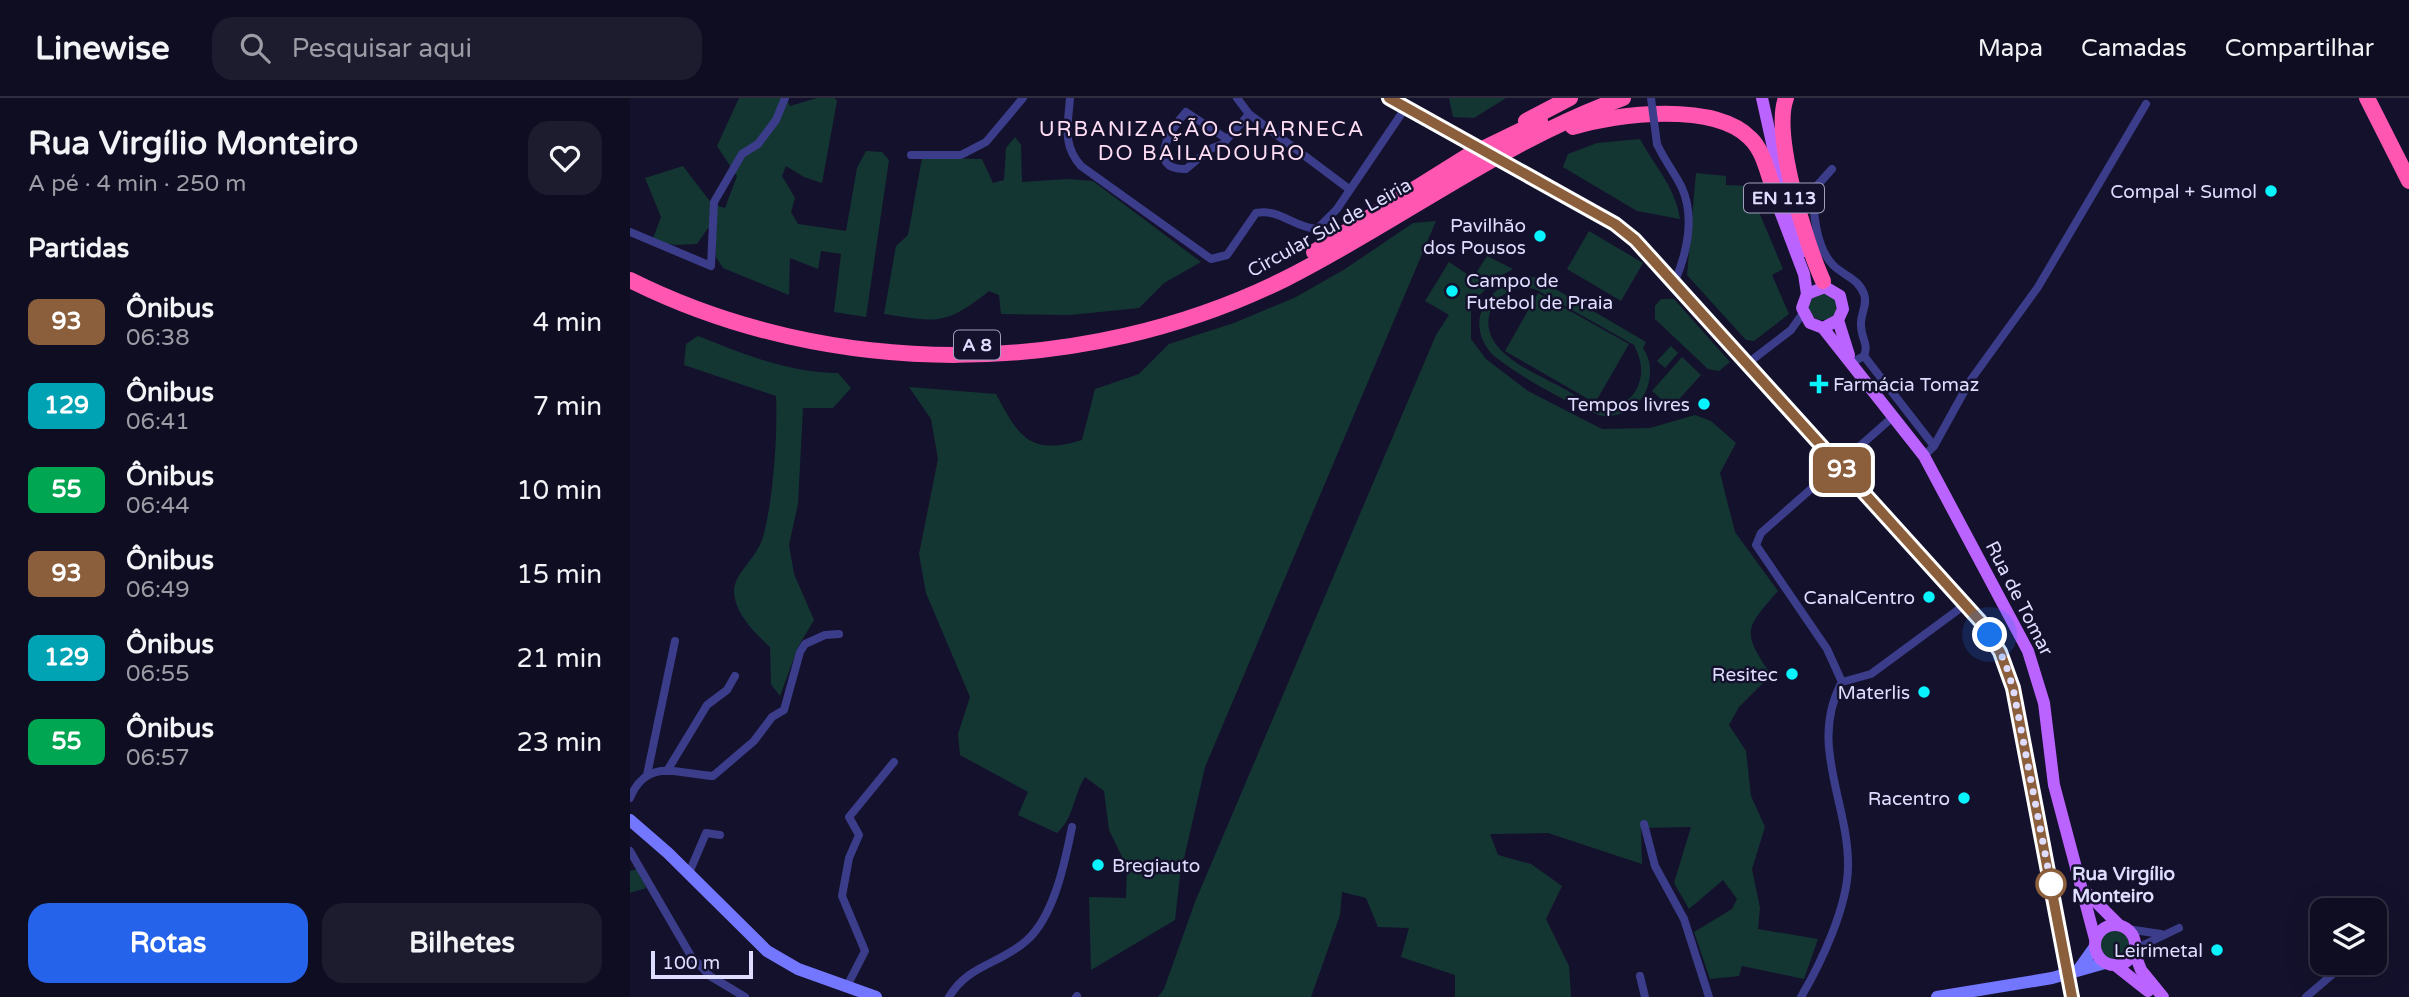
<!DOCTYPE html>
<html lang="pt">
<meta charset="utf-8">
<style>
body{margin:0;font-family:"Varela Round",sans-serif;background:#1d1b2e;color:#f1f3f6;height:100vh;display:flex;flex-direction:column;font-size:26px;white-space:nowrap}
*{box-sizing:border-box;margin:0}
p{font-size:23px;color:#9b9ca5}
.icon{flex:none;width:38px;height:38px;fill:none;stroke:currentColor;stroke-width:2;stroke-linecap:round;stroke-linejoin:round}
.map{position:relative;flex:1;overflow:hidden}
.drawer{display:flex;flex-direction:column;background:#0f0d21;width:630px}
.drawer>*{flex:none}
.badge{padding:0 14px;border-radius:10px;font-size:24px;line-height:46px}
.buttons{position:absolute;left:1680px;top:800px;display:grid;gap:14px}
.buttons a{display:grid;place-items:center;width:77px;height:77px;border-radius:14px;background:#0f0d21;box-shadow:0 7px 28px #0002,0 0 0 2px #2f2d3f;font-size:35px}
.scale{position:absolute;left:21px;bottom:18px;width:102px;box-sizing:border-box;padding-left:7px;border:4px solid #dedcff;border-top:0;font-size:19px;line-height:24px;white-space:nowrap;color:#dedcff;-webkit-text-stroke:5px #14112c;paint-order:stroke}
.you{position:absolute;width:35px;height:35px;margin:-18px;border:5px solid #fff;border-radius:50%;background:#1a73e8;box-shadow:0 0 0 10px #1a73e833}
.map>.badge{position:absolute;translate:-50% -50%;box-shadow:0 0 0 4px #fff}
h2{padding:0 28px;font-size:26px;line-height:63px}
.round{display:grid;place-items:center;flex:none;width:74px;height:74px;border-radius:21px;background:#1d1b2e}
.overview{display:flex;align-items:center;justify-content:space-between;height:119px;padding:0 28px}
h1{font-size:33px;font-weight:700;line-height:52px}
.action{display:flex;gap:14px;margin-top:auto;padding:14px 28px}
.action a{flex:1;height:80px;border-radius:21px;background:#2563eb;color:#fff;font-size:28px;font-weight:700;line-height:80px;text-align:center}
.action a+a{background:#1d1b2e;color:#f1f3f6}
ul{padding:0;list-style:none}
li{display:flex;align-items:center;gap:21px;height:84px;padding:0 28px}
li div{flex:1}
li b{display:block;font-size:26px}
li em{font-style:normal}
li .badge{min-width:77px;font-weight:700;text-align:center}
header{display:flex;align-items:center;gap:42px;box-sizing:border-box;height:98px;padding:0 35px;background:#0f0d21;border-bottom:2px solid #2f2d3f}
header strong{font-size:33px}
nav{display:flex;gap:38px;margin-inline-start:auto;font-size:24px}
.search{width:490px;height:63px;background:#1d1b2e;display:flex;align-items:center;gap:18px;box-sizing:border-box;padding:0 24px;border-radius:21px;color:#9b9ca5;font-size:26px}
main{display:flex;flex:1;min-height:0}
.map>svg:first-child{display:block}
.green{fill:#143633;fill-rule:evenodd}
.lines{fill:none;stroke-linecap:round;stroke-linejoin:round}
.street{stroke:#3b3d8b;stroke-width:8}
.secondary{stroke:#7377ff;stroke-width:12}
.primary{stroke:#bb63ff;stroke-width:12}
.highway{stroke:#ff57b1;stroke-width:16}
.street-bridge{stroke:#3b3d8b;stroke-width:8}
.line-casing{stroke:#fff;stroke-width:16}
.line{stroke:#8b5e3c;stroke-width:10}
.walk{stroke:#dedcff;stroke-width:7;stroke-dasharray:0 12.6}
.poi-dot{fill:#08f5ff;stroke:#14112c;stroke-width:2.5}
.stop-dot{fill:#fff;stroke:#8b5e3c;stroke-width:3.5}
.labels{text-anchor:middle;stroke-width:5;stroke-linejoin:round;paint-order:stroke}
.shield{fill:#14112c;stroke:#a19fc0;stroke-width:2}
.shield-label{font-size:18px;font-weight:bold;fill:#dedcff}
.poi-label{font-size:19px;fill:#dedcff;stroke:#14112c;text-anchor:end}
.street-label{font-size:19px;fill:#dedcff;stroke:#14112c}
.stop-label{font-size:19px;font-weight:bold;fill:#dedcff;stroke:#14112c;text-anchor:start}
.neighbourhood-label{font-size:21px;letter-spacing:2px;fill:#ffdef5;stroke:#14112c}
</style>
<header>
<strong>Linewise</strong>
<div class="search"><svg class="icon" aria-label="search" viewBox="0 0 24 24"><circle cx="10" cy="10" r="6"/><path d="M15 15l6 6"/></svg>Pesquisar aqui</div>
<nav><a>Mapa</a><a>Camadas</a><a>Compartilhar</a></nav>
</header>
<main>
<section class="drawer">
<div class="overview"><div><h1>Rua Virgílio Monteiro</h1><p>A pé · 4 min · 250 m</p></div><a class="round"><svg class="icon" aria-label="heart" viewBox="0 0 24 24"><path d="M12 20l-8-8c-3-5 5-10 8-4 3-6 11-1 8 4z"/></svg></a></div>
<h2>Partidas</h2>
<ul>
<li><span class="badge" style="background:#8b5e3c;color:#fff">93</span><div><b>Ônibus</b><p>06:38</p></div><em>4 min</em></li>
<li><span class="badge" style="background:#00a3b4;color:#fff">129</span><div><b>Ônibus</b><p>06:41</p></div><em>7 min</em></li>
<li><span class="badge" style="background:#00a651;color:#fff">55</span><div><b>Ônibus</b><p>06:44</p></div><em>10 min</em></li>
<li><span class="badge" style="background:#8b5e3c;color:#fff">93</span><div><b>Ônibus</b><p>06:49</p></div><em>15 min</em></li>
<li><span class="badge" style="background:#00a3b4;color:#fff">129</span><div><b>Ônibus</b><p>06:55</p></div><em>21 min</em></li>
<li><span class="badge" style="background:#00a651;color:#fff">55</span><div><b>Ônibus</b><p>06:57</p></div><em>23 min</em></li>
</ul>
<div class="action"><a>Rotas</a><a>Bilhetes</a></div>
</section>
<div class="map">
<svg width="1779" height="899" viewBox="0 0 1779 899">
<rect width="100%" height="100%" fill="#14112c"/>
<g class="green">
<path d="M109,0H156L160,8L187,0H205L207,3L192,85L174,79L156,68L152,78L165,100L161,114L168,126L216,133L227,70L236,53L252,54L259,62L236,219L204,214L211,156L191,153L188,171L160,160L159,197L93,170L86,159L85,136L78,130L67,146L45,147L22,143L31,119L15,80L53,68L82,106L95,110L107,78L87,48Z"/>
<path d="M819,0H876L844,20L823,19Z"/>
<path d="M385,39L391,47L392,84L438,81L463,83L571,164L534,185L509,210L440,217L371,216L369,197L359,193C315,228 307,224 254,216L266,148L278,137L292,60L352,61L363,85L374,82L376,50Z"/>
<path d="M1010,41C1025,69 1045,88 1050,121L1007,113L933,69L938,56L967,45Z"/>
<path d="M1066,75L1096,78V87L1118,88L1153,171L1142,177L1159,216L1124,243L1116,242L1057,177Z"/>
<path d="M806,123L575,669L550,778L545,822L461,872L459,799L496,800L497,769L479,732L474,693L455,679C443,698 444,720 427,735L388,717L398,694L330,657L328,636L340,599L296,495L289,456L308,361L301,321L279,289L366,296C389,339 400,358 452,342L465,291L509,276L539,246L604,225L666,199L715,171L783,125Z"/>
<path d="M959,133L1013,165L991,203L937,171Z"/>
<path d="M857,158L883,171L869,179L841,205V241L856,261L898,293L972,331L1020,330L1065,317L1081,323L1106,345L1090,375L1105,434L1148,493C1114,532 1112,533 1141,577L1109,609L1099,627L1116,653L1121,698L1135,729L1122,771L1130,810L1128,831L1188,841L1174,881L1112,868L1109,878L1080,881L1064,834L1102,811L1107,801L1093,782L1059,811L1044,785L1061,729L1011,730L1012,766L918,735L860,736L868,757L901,766L932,788L916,821L939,868L941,899H825V877L771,859L779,830L748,829L736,800L712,794L710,817L681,899H528L534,891L565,804L806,237L819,217L795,203L819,164L843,180Z"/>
<path d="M905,179L1016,244L1013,250C1022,263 1022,280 1015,295C1008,309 991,319 975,318C956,317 873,269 860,254C831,217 866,179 905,179ZM893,189L905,191L1004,247C1011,261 1014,274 1008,288C1003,301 988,311 974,309C959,308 944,296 931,289C904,274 848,254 860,214C865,199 878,193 893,189Z"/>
<circle cx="1193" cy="208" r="14"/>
<path d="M908,195L999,246L965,305L875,253Z"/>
<path d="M1031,201H1044L1100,264L1089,273L1078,271L1025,221V208Z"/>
<path d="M68,238C114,256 158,275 208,275L221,290L203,310H173L168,406L159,447L164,476L184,522L168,549L150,598L141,586L140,549C125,535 104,515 104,492C105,475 126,460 132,442C143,408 148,334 146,298L54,267L56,246Z"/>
<path d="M1041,248L1048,255L1035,270L1027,263Z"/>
<path d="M1052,259L1071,277L1041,310L1022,293Z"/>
<path d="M9,771L16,790L0,795V773Z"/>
<circle cx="1484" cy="847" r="15"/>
</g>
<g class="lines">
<g class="street">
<path d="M440,0C438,27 432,47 451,68L581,161L597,157L626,115C648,110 665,130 687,131L707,111L776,9"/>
<path d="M607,0L619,16L719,91"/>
<path d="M759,0L819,34"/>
<path d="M597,41L556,14C542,29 514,72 556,71L580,51L593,46L619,16"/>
<path d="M1027,46C1034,62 1045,75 1052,90C1065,119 1057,155 1045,183"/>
<path d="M281,57H331L356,44L393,0"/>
<path d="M1202,71L1185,90C1181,112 1187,151 1203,167C1214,178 1228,180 1234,196C1238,208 1230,216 1231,227C1231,241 1239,245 1234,258"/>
<path d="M895,76L985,126L1019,155L1360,537L1375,564L1383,590L1442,899"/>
<path d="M0,134L81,168L84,104L112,56L128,46L146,22L155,0"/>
<path d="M1223,264L1234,258L1304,348"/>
<path d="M1118,265L1161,232L1173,215"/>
<path d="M1264,318L1131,435L1126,447L1197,551L1212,584L1241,576L1336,506"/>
<path d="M1294,358L1304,348L1340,283L1408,189L1516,6"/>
<path d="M37,673L77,607L97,592L105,578"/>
<path d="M17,677L45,543"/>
<path d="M0,700C17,659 48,676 83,678L124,643L142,619L154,612L170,554L175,546L195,537L209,536"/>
<path d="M1014,726L1025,768L1054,821L1079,899"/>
<path d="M0,753L61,858L80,878L115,899"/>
<path d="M59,775L76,735L90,737"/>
<path d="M1497,831L1531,836"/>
<path d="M1505,851L1549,830"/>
<path d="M1010,878L1015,899"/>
<path d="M216,890L235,853L212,798L219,760L229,737L219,719L264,664"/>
<path d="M319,899C339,866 369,867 396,843C424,819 435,764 442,729"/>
<path d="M446,899L447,898"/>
<path d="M1171,899C1191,865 1218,808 1218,768C1219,705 1178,646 1212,584"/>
<path d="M1676,899L1717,864"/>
</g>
<g class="secondary">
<path d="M0,722L38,755L137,853L168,871L246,899"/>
<path d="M1449,871L1464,850"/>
<path d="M1307,899L1422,880L1475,865"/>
</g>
<g class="primary">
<path d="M1132,0L1154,99L1174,153"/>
<path d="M1150,113L1174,176L1177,196"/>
<path d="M1208,222L1193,230L1180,225L1172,210L1177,196L1195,189L1210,198L1213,211L1208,222L1219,257"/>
<path d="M1193,230L1294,358L1398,553L1414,605L1424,687L1465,841"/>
<path d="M1456,794L1489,827"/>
<circle cx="1485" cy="847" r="20"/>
<path d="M1504,854L1511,872L1533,899"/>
<path d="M1485,867L1518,893"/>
</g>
<g class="highway">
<path d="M1156,0C1142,37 1176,146 1193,183"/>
<path d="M1737,0L1779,83"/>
<path d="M896,23L940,0"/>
<path d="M943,29C987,15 1085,4 1120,40C1133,52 1137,73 1143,89"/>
<path d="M684,154L836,59L910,23"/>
<path d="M0,182C202,283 453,281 655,181C770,123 871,44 993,0"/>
</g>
<g class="street-bridge">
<path d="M1021,0L1027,46"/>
<path d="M819,34L895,76"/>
</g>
</g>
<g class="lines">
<g class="line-casing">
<path id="line" d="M759,0L985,126L1005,142L1350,523L1370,554L1383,590L1442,899"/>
</g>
<use href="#line" class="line"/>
<path class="walk" d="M1360,537L1375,564L1383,590L1421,786"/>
</g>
<g class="poi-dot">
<circle cx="1641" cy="93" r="7"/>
<circle cx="910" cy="138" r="7"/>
<circle cx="822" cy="193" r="7"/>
<path d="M1185.5 275.5h7v7h7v7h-7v7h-7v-7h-7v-7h7z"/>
<circle cx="1074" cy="306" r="7"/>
<circle cx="1299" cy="499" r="7"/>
<circle cx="1162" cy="576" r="7"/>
<circle cx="1294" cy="594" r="7"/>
<circle cx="1334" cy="700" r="7"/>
<circle cx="468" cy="767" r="7"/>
<circle cx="1587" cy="852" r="7"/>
</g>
<circle class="stop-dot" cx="1421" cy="786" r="14"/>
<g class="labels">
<g class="shield">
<rect x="1114" y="85.5" width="80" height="29" rx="5"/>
<rect x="324" y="232.5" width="46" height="29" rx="5"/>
</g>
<g class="shield-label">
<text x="1154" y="106">EN 113</text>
<text x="347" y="253">A 8</text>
</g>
<g class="poi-label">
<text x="1627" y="100">Compal + Sumol</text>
<text x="896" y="134">Pavilhão<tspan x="896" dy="22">dos Pousos</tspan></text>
<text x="836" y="189" text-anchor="start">Campo de<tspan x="836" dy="22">Futebol de Praia</tspan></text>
<text x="1203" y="293" text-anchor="start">Farmácia Tomaz</text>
<text x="1060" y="313">Tempos livres</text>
<text x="1285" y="506">CanalCentro</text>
<text x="1148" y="583">Resitec</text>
<text x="1280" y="601">Materlis</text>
<text x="1320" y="707">Racentro</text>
<text x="482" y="774" text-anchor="start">Bregiauto</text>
<text x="1573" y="859">Leirimetal</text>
</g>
<g class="street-label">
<text transform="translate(699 129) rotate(-29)" y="7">Circular Sul de Leiria</text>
<text transform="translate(1390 500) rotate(63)" y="7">Rua de Tomar</text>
</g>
<g class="stop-label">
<text x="1442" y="782">Rua Virgílio<tspan x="1442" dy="22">Monteiro</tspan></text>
</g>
<g class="neighbourhood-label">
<text x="572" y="38">URBANIZAÇÃO CHARNECA<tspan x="572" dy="24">DO BAILADOURO</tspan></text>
</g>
</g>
</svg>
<div class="buttons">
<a><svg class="icon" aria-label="layers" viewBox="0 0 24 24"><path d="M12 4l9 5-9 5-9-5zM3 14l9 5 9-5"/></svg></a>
</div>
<div class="scale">100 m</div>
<div class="you" style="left:1360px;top:537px"></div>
<b class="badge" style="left:1212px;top:372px;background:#8b5e3c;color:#fff">93</b>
</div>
</main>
